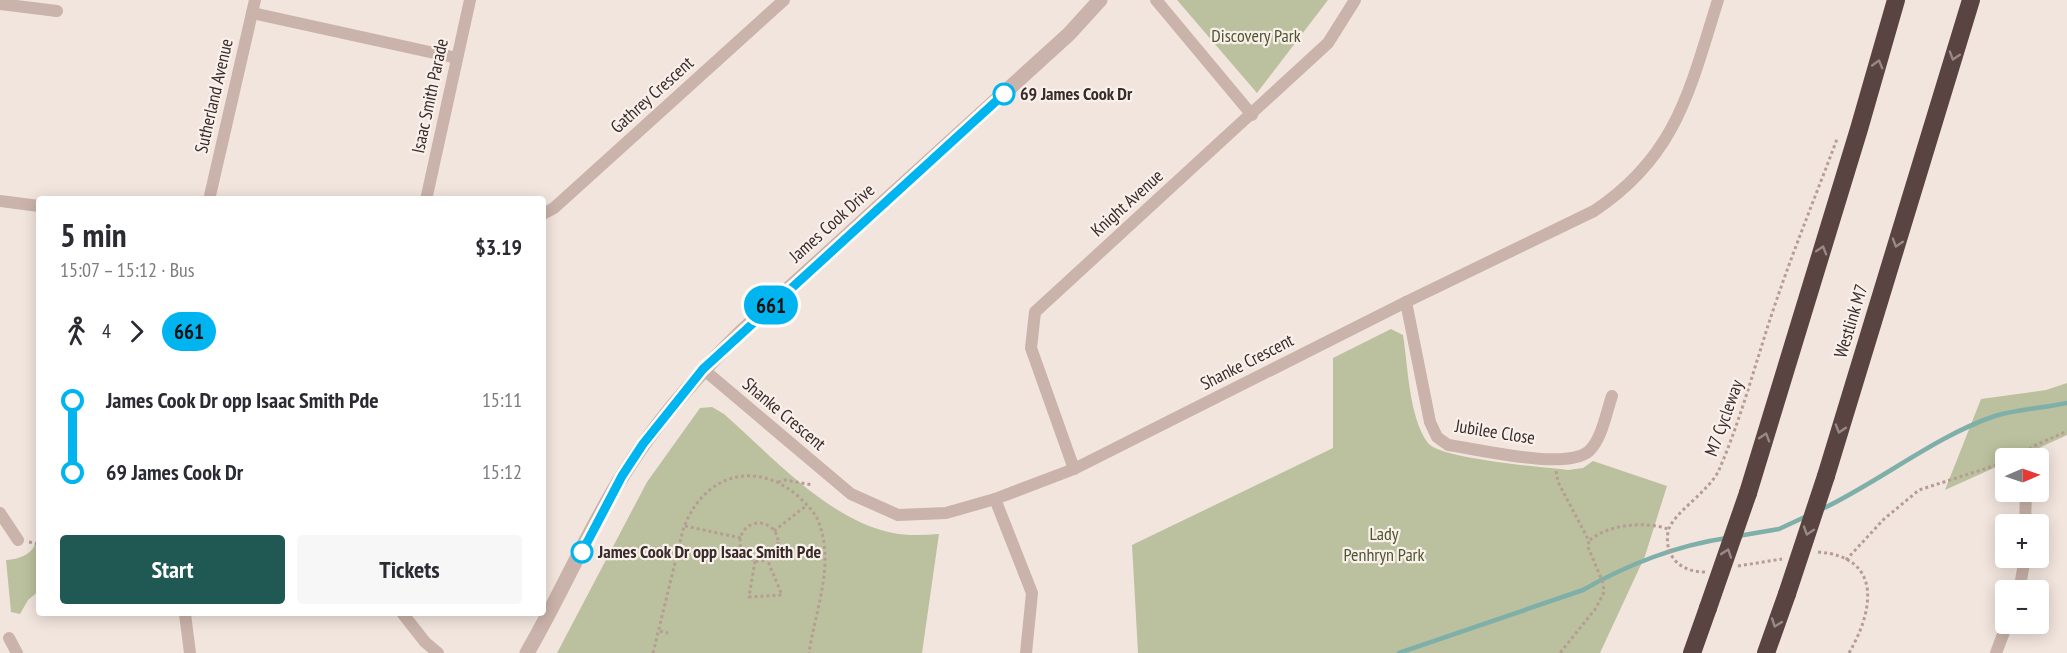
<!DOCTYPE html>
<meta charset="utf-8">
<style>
body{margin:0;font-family:"PT Sans Narrow",sans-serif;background:#f7f7f7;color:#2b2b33;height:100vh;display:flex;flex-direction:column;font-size:22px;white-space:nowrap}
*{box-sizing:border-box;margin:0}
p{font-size:20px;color:#7c7c81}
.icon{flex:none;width:33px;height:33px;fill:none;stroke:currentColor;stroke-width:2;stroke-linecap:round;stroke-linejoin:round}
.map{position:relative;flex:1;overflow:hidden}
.details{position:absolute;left:36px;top:196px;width:510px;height:420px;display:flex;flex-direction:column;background:#fff;border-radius:6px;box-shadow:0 3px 15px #0003}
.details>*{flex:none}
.badge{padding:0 12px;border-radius:20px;font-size:21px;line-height:39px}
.needle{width:39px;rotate:88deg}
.buttons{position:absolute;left:1995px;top:448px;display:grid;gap:12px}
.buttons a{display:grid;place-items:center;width:54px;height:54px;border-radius:6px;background:#fff;box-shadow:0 3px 15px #0003;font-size:30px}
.map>.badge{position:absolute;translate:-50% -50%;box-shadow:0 0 0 3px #fff}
.legs{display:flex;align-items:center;gap:9px;height:66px;padding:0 24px;font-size:20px}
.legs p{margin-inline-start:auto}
.head{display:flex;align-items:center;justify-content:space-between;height:102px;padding:0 24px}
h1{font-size:33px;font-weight:800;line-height:45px}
.action{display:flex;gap:12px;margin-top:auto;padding:12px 24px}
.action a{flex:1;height:69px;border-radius:6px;background:#205953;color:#fff;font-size:24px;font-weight:800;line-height:69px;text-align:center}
.action a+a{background:#f7f7f7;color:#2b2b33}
ul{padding:0 24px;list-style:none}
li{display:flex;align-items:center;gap:21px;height:72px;font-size:22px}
li i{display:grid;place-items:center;width:9px;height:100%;margin:0 8px;background:currentColor}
li i::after{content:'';width:15px;height:15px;margin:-8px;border:4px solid;border-radius:50%;background:#fff}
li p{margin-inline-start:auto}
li:first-child i{background:linear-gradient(#0000 50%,currentColor 0)}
li:last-child i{background:linear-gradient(currentColor 50%,#0000 0)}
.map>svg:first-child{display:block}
.green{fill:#bbc19e}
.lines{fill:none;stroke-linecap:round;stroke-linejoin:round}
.stream{stroke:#7eafa8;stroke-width:4.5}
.path{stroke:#b69d94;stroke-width:3;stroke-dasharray:3 3;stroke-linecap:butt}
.minor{stroke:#cab3aa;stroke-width:12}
.tertiary{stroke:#cab3aa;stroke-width:15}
.motorway{stroke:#594441;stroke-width:18}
.motorway-bridge{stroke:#594441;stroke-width:18}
.oneway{stroke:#998985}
.line-1-casing{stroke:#fff;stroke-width:14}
.line-1{stroke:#00b5ef;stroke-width:9}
.stop-1-dot{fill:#fff;stroke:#00b5ef;stroke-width:3}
.labels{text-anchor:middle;stroke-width:4.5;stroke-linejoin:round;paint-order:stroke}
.park-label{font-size:18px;fill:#4e562e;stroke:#faf0eb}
.stop-label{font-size:18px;font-weight:bold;fill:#382c2a;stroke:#faf0eb;text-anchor:start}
.street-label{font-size:18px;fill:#382c2a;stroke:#faf0eb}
</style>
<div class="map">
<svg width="2067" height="653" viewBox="0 0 2067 653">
<rect width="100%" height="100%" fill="#f2e5de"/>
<g class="green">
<path d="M1177,0H1328L1257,93Z"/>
<path d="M1391,329L1403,335C1408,366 1409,418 1428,443C1440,459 1543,467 1568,470L1583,468L1593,461L1667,486L1645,556L1600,653H1138L1132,545L1333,448V358Z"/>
<path d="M2067,383V435L2015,459H2006L2005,463L1945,490L1981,399L2046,390Z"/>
<path d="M712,407L724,414C772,456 828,520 893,533C908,536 924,535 939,534L922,653H557L647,482L700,408Z"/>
<path d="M37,530L39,531V591L28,600L20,614L11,612L6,560C24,559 39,551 37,530Z"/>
</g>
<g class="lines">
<g class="stream">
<path d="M1820,510C1878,483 1935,436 1995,416C2017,409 2044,408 2067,403"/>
<path d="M1738,536L1779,529L1807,516"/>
<path d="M1399,653L1583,590C1626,565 1678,545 1727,538"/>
</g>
<g class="path">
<path d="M2014,459L2034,446L2067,431"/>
<path d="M1556,471L1558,482L1589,541L1588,547L1603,583L1604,592L1596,608L1560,653"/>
<path d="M778,482L785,480L813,485"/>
<circle cx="759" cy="542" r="19"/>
<path d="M685,526L741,538"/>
<path d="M774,531L807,505"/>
<path d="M1590,540C1609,524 1646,521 1668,529"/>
<path d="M29,542L39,544"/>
<path d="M778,546L824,558"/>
<path d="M1818,552C1884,557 1873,612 1849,653"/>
<path d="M1846,560L1884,519L1919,490L2006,462"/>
<path d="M755,561L749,597L782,595L767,559"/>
<path d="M1738,566L1782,559"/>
<path d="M1705,572C1681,572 1664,557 1668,532C1671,514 1709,492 1719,470C1744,412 1758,352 1779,293C1797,241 1818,190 1837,139"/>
<path d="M660,631L668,633"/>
<path d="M653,653L683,530C702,475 755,458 799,497C808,506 817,514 820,526C834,567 815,612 809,653"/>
</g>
<g class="minor">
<path d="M1156,0L1252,115"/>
<path d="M0,4L57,11"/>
<path d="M252,13L457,58"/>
<path d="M209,200L255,0"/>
<path d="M426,200L470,0"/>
<path d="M0,201L39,206"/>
<path d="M543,214L554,208L784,0"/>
<path d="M1406,302L1430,422L1437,437L1448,445C1478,449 1567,471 1589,451C1602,439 1606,413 1612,396"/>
<path d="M703,369L851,494L898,515L946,513L995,499L1074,469L1406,302L1594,211C1677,156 1690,89 1718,0"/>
<path d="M1074,469L1031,348L1035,312L1328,43L1355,0"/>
<path d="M995,499L1032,593L1026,653"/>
<path d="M0,513L18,540"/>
<path d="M2025,525L2026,492"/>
<path d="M2019,591L2025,558"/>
<path d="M185,614L190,653"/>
<path d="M403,614L425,642L438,653"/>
<path d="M9,638L17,653"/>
<path d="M1996,653L2007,624"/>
</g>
<path class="tertiary" d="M527,653C561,595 587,532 623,475C656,422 696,376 740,333L1069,34L1100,0"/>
<g class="motorway">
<path d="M1826,476L1971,0"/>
<path d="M1748,493L1859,129L1896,0"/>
<path d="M1692,653L1708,608"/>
<path d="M1766,653L1787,594"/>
</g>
<g class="motorway-bridge">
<path d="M1787,594L1826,476"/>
<path d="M1708,608L1748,493"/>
</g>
</g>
<defs><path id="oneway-chevron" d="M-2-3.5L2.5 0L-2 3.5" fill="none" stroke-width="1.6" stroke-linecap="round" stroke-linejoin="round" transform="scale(1.5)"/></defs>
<g class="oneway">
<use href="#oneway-chevron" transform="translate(1954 56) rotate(107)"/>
<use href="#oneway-chevron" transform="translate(1878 64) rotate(-74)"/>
<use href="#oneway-chevron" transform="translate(1897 243) rotate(107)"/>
<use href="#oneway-chevron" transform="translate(1822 250) rotate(-73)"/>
<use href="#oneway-chevron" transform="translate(1840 429) rotate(107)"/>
<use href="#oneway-chevron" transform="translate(1765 437) rotate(-73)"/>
<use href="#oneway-chevron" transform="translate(1808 531) rotate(108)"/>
<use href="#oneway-chevron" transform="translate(1727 553) rotate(-71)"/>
<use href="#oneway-chevron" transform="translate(1776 623) rotate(110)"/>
</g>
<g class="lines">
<g class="line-1-casing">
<path id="line-1" d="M582,552L622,476L643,444L703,369L1004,94"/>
</g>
<use href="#line-1" class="line-1"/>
</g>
<g class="stop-1-dot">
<circle cx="1004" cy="94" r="10"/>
<circle cx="582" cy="552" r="10"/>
</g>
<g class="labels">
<g class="park-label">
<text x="1256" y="42">Discovery Park</text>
<text x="1384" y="540">Lady<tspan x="1384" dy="21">Penhryn Park</tspan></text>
</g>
<g class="stop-label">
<text x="1020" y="100">69 James Cook Dr</text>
<text x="598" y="558">James Cook Dr opp Isaac Smith Pde</text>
</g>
<g class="street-label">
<text transform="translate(652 95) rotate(-42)" y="6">Gathrey Crescent</text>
<text transform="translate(214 96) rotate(-77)" y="6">Sutherland Avenue</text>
<text transform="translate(430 96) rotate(-78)" y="6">Isaac Smith Parade</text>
<text transform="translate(1127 203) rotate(-42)" y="6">Knight Avenue</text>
<text transform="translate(832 223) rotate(-42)" y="6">James Cook Drive</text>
<text transform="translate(1851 321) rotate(-73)" y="6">Westlink M7</text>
<text transform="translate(1247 362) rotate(-27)" y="6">Shanke Crescent</text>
<text transform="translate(784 414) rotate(40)" y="6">Shanke Crescent</text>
<text transform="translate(1724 418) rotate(-70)" y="6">M7 Cycleway</text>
<text transform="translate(1495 432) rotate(9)" y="6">Jubilee Close</text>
</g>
</g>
</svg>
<div class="buttons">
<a><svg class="needle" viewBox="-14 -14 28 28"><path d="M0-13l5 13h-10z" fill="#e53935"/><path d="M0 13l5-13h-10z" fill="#7c7c81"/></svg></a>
<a>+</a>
<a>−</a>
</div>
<b class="badge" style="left:771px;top:305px;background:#00b5ef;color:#111">661</b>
<section class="details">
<div class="head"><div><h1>5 min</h1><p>15:07 – 15:12 · Bus</p></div><b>$3.19</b></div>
<div class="legs"><svg class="icon" aria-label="walk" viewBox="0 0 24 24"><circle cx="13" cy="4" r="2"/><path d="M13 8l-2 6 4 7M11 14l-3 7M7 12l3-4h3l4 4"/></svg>4<svg class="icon" aria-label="forward" viewBox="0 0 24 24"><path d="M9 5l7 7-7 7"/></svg><b class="badge" style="background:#00b5ef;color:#111">661</b></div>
<ul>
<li><i style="color:#00b5ef"></i><b>James Cook Dr opp Isaac Smith Pde</b><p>15:11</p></li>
<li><i style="color:#00b5ef"></i><b>69 James Cook Dr</b><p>15:12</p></li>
</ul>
<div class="action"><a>Start</a><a>Tickets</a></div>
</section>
</div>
